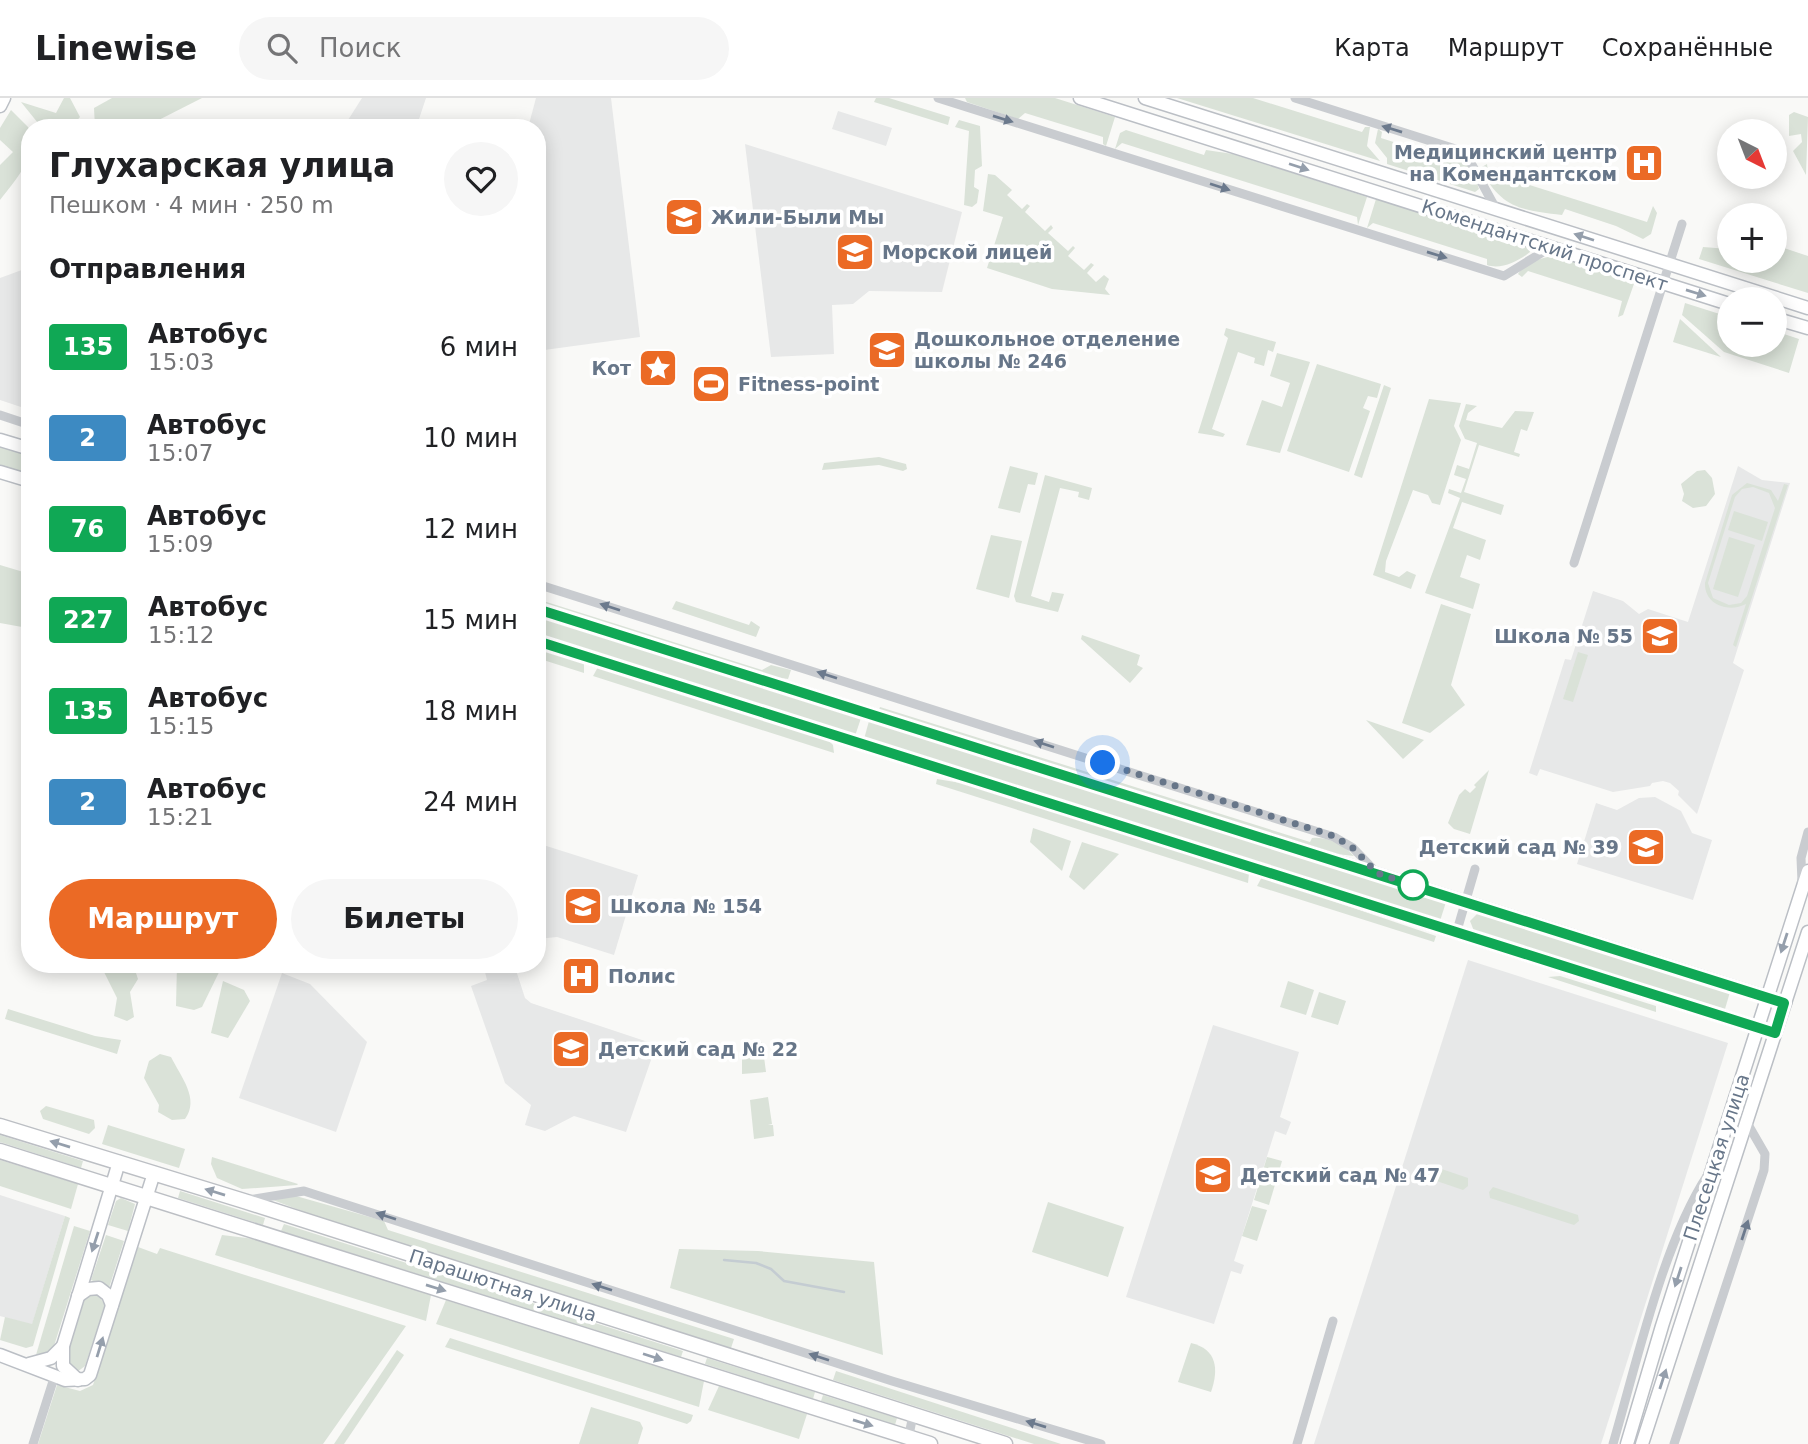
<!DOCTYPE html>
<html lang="ru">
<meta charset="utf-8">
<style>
body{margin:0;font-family:"DejaVu Sans",sans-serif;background:#f6f6f6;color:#202124;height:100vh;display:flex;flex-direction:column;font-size:26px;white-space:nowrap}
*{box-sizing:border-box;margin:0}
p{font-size:23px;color:#757577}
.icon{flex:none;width:38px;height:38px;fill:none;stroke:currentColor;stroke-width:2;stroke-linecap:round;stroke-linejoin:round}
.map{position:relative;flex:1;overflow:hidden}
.panel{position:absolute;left:21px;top:21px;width:525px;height:854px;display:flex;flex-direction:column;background:#fff;border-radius:28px;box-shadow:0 4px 18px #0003}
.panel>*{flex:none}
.badge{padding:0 14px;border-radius:5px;font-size:24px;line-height:46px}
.needle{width:46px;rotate:138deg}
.buttons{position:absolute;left:1717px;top:21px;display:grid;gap:14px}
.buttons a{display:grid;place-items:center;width:70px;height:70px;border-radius:50%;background:#fff;box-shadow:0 4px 18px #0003;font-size:35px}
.you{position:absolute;width:35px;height:35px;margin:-18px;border:5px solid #fff;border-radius:50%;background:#1a73e8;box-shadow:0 0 0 10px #1a73e833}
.map>.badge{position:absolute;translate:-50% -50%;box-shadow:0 0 0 4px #fff}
h2{padding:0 28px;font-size:26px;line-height:63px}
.round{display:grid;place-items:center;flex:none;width:74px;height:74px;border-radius:37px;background:#f6f6f6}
.summary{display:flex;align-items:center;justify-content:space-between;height:119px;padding:0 28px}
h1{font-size:33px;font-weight:800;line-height:52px}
.action{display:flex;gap:14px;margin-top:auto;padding:14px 28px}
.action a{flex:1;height:80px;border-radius:42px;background:#eb6a25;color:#fff;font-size:28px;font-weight:800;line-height:80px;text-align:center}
.action a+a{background:#f6f6f6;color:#202124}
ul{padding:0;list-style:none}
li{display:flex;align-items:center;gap:21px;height:91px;padding:0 28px}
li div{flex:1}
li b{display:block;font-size:26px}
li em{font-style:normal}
li .badge{min-width:77px;font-weight:700;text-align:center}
header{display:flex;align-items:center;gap:42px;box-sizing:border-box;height:98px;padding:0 35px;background:#fff;border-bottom:2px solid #e0e0e0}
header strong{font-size:33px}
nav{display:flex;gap:38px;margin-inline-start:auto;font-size:24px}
.search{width:490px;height:63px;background:#f6f6f6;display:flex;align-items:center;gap:18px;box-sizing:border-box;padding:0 24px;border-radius:38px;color:#757577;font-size:26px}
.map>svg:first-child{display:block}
.built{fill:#e7e8e8}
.green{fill:#dae2d8;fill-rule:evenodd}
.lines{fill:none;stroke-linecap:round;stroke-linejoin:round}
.stream{stroke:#c4ccd2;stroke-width:2.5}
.secondary-casing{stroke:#bbbfc5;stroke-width:15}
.primary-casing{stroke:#bcbfc4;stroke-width:17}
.street{stroke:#c9ccd0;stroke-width:9}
.secondary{stroke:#fff;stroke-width:12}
.primary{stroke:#fff;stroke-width:14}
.oneway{fill:#6c7a8d}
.oneway2{fill:#959fac}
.line-casing{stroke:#fff;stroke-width:16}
.line{stroke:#10a855;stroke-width:10}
.walk{stroke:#677689;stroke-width:7;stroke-dasharray:0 12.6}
.stop-dot{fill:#fff;stroke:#10a855;stroke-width:3.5}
.labels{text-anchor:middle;stroke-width:7;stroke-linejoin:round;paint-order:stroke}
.poi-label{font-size:19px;font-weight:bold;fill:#677689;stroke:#fff;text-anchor:start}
.street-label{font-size:19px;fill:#677689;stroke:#fff}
</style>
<header>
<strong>Linewise</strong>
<div class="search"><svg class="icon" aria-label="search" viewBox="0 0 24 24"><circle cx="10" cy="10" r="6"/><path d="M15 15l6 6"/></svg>Поиск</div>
<nav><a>Карта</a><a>Маршрут</a><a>Сохранённые</a></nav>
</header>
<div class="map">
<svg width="1808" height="1346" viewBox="0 0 1808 1346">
<rect width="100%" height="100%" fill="#f9f9f7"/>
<g class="built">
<path d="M362,0H426L416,30H343Z"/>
<path d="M536,0H611L640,239L537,253V30H528Z"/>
<path d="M838,13L892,30L886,48L832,31Z"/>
<path d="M745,46L962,114L942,194L869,193L853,206L832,207L834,256L771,259Z"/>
<path d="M30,169V312L0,302V180Z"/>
<path d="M1738,368L1762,382L1790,385L1733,565L1744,572L1697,716L1678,697L1679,693L1670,685L1663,683L1652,685L1650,688L1613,694L1540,671L1537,678L1529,675L1565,561L1571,562L1593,493L1623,503L1639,516L1648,511L1688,524Z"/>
<path d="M1655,699L1681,713L1692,735L1712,742L1693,802L1577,766L1596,705L1617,712L1639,700Z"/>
<path d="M537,745L638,777L614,857L557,839L537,841Z"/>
<path d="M1468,862L1728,945L1601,1346H1314Z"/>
<path d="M483,866H514L525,900L531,905L648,944L651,962L626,1034L574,1018L545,1033L525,1027L531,1007L505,985L471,888L487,882Z"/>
<path d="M282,875L310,886L367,944L336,1034L239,1000Z"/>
<path d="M1213,927L1299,954L1280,1019L1291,1024L1286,1037L1275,1033L1234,1163L1244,1167L1241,1176L1231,1173L1214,1226L1126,1199Z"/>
<path d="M0,1097L65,1118L32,1227L0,1218Z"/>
</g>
<g class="green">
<path d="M64,0H70L80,19C71,31 56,30 42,30L21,4L56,15Z"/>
<path d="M112,0H202L143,30H95L94,10Z"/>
<path d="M876,0H889L950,19L948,27L874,4Z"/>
<path d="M965,0H1055L1115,19L1106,48L1103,46V39L1025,15L1018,21L967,4Z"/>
<path d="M1177,0H1253L1362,34L1365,29H1370L1367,48L1380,63Z"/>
<path d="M11,12L30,31V37L26,38C38,59 13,85 0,102V67L13,54L0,42V30Z"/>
<path d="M1794,14L1808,19L1806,77L1793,53L1802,44L1801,36L1789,38V17Z"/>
<path d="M959,22L980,28L982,68L975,72L974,89L979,92L977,105L972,109L964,107L969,33L955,29Z"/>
<path d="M1378,31L1382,34L1381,40L1447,61L1450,55C1466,59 1475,77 1479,91L1475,94L1387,66V60L1375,45Z"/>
<path d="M1126,32L1204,57L1206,52L1233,56L1367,99L1358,127L1357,119L1122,45L1115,51L1120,35Z"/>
<path d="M1487,66L1488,74L1647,124L1653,108L1657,115L1651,136L1643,141L1616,128L1565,111L1562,117C1520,112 1501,110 1480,70Z"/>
<path d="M988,76L995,77L1012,92L1007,97L1022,111L1027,106L1030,108L1025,114L1045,133L1051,127L1053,130L1048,135L1068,153L1073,148L1075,150L1068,158L1084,172L1091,165L1094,167L1087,175L1096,184L1104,177L1109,181L1105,191L1110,197L1052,191L987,170L1003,119L983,113Z"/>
<path d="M1376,101L1528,149L1530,154C1519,163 1501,172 1487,167V161L1373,125L1367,130Z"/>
<path d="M1775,147L1808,158V195L1699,161L1703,149L1729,151V163H1774Z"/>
<path d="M1554,158L1635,183L1623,217L1618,219L1622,203L1528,173L1522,179L1518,176C1524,166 1542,159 1554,158Z"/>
<path d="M1685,205L1729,219V247H1774L1775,233L1799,241L1789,275L1724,254L1682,217Z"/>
<path d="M1680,221L1721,259L1673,244Z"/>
<path d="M1226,230L1276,244L1273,254L1268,252L1264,268L1254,265L1255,260L1238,254L1212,331L1225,336L1223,339L1198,335L1228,240L1224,237Z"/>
<path d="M1277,255L1310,264L1280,355L1246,347L1262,302L1282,309L1290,285L1270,278Z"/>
<path d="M1317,266L1381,286L1377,300L1368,298L1363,310L1370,313L1349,374L1287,353Z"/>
<path d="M1384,287L1391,290L1362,380L1354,377Z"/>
<path d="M1429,301L1461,305L1454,328L1461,342L1440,407L1432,405L1428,397L1413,392L1386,463L1385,474L1399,479L1407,473L1416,477L1411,491L1373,477Z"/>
<path d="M1466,306L1477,308L1468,315L1466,322L1502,330L1515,313L1534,314L1527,333L1521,331L1514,354L1520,356L1519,359L1479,347L1464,394L1504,407L1501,417L1462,404L1453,430L1486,442L1480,462L1467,457L1460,479L1480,486L1473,511L1425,495L1460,400L1448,395L1449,391L1461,395L1466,381L1454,377L1457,367L1469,371L1477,345L1465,341L1459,328Z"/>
<path d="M0,347L30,357V377L0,368Z"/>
<path d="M879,359L906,366L907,371L903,373L879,367L822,372L824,365Z"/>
<path d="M1010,368L1038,375L1035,387L1028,386L1020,415L998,410Z"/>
<path d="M1705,372L1712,380L1715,396L1706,408L1693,410L1682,403L1684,396L1681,386L1697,373Z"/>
<path d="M1045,377L1092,390L1089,402L1078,399L1079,394L1060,390L1031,498L1049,504L1052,494L1064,496L1058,514L1016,504L1014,498Z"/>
<path d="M1747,385L1771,392L1778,403L1784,386L1788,387L1736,549L1733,547L1746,506C1729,515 1704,507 1705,485L1732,397ZM1753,389L1769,395L1775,410L1747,498L1741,505L1729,507L1713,500L1708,485L1735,399L1742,391Z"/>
<path d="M1734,413L1768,424L1762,443L1728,432Z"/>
<path d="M991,437L1022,443L1009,500L976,491Z"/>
<path d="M1729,439L1755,447L1738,499L1713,491Z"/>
<path d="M0,467L30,476V510L22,529L0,525Z"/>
<path d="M537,501L762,572L771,567L791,572L788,581L760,577L537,505Z"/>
<path d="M676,503L749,527L751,523L760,529L756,539L672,511Z"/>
<path d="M1441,506L1471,516L1451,587L1465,607L1430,635L1402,625Z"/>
<path d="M537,518L861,620L855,638L537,537Z"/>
<path d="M1082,537L1140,557L1137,567L1143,570L1130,585L1081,541Z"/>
<path d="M537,550L584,564V575L537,560Z"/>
<path d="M1578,554L1588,557L1573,604L1563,601Z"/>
<path d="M598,569L827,641L833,647L834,655L593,578Z"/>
<path d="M880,609L1310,744L1312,740C1327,738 1344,747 1354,758L1319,754L878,614Z"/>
<path d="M1366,622L1424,642L1403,661Z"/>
<path d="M869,623L1446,804L1440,823L864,641Z"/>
<path d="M1489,672L1470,736L1454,731L1448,725L1459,697L1465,691L1470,695L1476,689L1474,687Z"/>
<path d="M937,681L967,686L1249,775L1248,785L936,686Z"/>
<path d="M1033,730L1071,743L1062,773L1030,744Z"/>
<path d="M1082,744L1119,756L1084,792L1069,779Z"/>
<path d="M1262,779L1436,838L1434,844L1257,788Z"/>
<path d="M1478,815L1730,894L1725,911L1474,833L1470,823Z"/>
<path d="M100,866H133L138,881L130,894L134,919L127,923L114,918L117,900Z"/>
<path d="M177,866H223L202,909L194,912L176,908Z"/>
<path d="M1560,878L1656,908V914L1548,879Z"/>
<path d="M223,883L244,892L250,903L228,940L211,935Z"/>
<path d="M1288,883L1314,892L1306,917L1280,909Z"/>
<path d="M1319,894L1346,903L1338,927L1311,919Z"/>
<path d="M8,911L95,938L121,942L117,956L5,921Z"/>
<path d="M762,944L766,974L742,976V946Z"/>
<path d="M160,956L171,959C181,979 200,1001 185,1021L172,1022L158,1014L159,1007L144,980L149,963Z"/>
<path d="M768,999L772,1026L768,1027H773L774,1038L754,1041L750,1002Z"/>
<path d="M46,1008L94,1022L95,1030L89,1036L43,1021L40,1013Z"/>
<path d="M108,1027L185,1051L179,1070L102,1046Z"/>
<path d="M0,1037L83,1063L81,1070L0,1044Z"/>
<path d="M212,1059L298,1086L297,1087L242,1091L217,1080L211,1066Z"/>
<path d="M1267,1059L1282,1063L1269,1107L1254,1102Z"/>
<path d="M0,1062L78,1086L71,1111L0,1088Z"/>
<path d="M1427,1066L1468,1080V1088L1463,1092L1422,1078L1420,1071Z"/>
<path d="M1493,1089L1578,1117L1579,1123L1574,1127L1490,1100L1489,1094Z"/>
<path d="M180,1093L265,1120L263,1127L178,1100Z"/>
<path d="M296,1098L384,1123L388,1132L734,1241L731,1250L328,1123L273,1102Z"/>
<path d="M121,1100L135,1106L128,1133L108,1127L116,1103Z"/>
<path d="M1048,1104L1124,1129L1108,1179L1032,1154Z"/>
<path d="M1252,1108L1267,1112L1257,1143L1242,1138Z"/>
<path d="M65,1118L70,1120L33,1248L26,1250L0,1242L5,1219L32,1226Z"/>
<path d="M284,1126L683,1253L681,1259L281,1133Z"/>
<path d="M74,1128L90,1133L54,1248L47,1255L36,1257Z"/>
<path d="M106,1137L124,1143L109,1190L91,1182Z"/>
<path d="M222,1137L255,1141L431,1197L426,1223L215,1157Z"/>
<path d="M138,1149L157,1156L160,1150L406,1228L323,1346H38L57,1287L80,1293L93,1287Z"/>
<path d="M679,1151L758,1153L874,1164L883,1257L670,1190Z"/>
<path d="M97,1195L105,1207L85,1268L77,1274L66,1262L85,1200Z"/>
<path d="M446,1202L704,1283L699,1309L436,1226Z"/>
<path d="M450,1240L693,1317L691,1323L687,1326L445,1249Z"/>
<path d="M1191,1245C1217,1251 1219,1271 1211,1294L1178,1284Z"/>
<path d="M397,1252L404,1257L344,1346H334Z"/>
<path d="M707,1260L815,1294L813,1301L705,1266Z"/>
<path d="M836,1273L1061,1346H1034L833,1282Z"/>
<path d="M719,1288L807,1316L799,1341L708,1312Z"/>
<path d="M823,1297L897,1320L895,1327L821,1303Z"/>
<path d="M591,1309L640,1324L643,1330L638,1346H579Z"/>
</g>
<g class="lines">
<path class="stream" d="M724,1162L756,1165L771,1171L784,1183L844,1194"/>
<g class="secondary-casing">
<g id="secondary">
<path d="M1080,0L1729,206"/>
<path d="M1145,0L1808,210"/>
<path d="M0,8L4,0"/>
<path d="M1774,220L1808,230"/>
<path d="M0,342L30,351"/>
<path d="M0,374L30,383"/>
<path d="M537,511L1785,905"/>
<path d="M537,543L1775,935"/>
<path d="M78,1198L88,1191L99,1190L108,1197L112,1207"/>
<path d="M0,1257L65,1282L85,1281L90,1277L154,1075"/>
<path d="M29,1266L51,1260L63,1248"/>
<path d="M78,1282L63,1268V1248L119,1064"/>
<path d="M1627,1346L1662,1228L1808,773"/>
<path d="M1642,1346L1808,834"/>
</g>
</g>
<g class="primary-casing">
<g id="primary">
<path d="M0,1028L244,1103L1005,1346"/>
<path d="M0,1053L930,1346"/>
</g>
</g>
<g class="street">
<path d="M938,0L1504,178L1551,149"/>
<path d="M1295,0L1465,54L1496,111"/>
<path d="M0,317L30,327"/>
<path d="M1574,465L1682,126"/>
<path d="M537,486L1334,739L1353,750L1377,775"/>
<path d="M1802,784L1801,760L1808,734"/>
<path d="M1456,836L1475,771"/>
<path d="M248,1102L304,1093L892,1283L1101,1346"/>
<path d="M908,1342L913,1317"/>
<path d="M33,1346L54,1280"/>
<path d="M1297,1346L1333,1223"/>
<path d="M1613,1346C1637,1264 1662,1148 1707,1078"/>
<path d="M1674,1346L1764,1072L1765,1056L1746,1023"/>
</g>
<use href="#secondary" class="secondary"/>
<use href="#primary" class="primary"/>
</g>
<defs><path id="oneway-solid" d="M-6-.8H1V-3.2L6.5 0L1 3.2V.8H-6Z" transform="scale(1.75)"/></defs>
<g class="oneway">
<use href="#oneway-solid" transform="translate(1003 21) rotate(17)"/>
<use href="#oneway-solid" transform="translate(1392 31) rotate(-163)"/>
<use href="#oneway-solid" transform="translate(1220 89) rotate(18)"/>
<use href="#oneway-solid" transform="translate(1437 157) rotate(17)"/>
<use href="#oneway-solid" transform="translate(610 509) rotate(-162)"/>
<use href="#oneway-solid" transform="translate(827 577) rotate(-162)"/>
<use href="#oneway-solid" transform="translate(1044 646) rotate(-162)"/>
<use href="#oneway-solid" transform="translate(386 1118) rotate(-162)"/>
<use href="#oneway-solid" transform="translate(1745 1132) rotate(-72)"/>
<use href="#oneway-solid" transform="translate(602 1189) rotate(-162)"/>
<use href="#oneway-solid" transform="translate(819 1259) rotate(-162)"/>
<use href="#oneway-solid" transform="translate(1036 1326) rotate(-163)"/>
</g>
<g class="oneway2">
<use href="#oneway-solid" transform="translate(1299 69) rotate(18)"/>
<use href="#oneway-solid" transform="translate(1584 139) rotate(-162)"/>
<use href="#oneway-solid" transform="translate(1696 195) rotate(17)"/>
<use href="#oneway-solid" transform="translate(1784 845) rotate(108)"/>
<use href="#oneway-solid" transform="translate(60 1046) rotate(-163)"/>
<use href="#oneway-solid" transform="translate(215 1094) rotate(-163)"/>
<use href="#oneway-solid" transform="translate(95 1144) rotate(108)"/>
<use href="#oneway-solid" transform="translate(1678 1179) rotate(108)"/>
<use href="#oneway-solid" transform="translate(436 1190) rotate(17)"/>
<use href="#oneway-solid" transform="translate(100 1249) rotate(-73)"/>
<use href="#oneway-solid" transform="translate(653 1259) rotate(18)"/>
<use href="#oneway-solid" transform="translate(1663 1281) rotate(-72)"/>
<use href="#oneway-solid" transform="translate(863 1325) rotate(17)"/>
</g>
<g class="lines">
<g class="line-casing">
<path id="line" d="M537,511L1784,905L1775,935L537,543"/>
</g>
<use href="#line" class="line"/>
<path class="walk" d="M1103,665L1334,738L1353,750L1377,775L1413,787"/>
</g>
<defs>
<g id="hospital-square" transform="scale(2.0125)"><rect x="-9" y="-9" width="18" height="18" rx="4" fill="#eb6a25" stroke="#fff"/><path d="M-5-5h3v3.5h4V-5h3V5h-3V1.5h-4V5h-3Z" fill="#fff"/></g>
<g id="school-square" transform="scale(2.0125)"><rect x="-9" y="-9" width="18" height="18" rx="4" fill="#eb6a25" stroke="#fff"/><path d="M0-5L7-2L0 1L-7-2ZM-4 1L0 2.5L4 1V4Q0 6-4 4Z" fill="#fff"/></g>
<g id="university-square" transform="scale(2.0125)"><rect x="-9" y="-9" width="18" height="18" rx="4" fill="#eb6a25" stroke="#fff"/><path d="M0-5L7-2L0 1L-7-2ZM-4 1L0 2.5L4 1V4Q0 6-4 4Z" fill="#fff"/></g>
<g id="sight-square" transform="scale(2.0125)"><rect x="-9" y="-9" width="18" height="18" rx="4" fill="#eb6a25" stroke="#fff"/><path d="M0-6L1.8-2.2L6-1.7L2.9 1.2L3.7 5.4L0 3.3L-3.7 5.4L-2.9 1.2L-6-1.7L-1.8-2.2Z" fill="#fff"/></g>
<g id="stadium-square" transform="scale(2.0125)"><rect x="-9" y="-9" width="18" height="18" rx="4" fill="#eb6a25" stroke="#fff"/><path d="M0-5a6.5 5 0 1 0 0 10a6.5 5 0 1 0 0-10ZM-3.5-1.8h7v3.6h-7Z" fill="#fff"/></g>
</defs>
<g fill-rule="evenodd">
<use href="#hospital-square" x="1644" y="65"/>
<use href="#school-square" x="684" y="119"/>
<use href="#university-square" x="855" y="154"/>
<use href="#school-square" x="887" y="252"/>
<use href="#sight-square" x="658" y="270"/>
<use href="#stadium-square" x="711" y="286"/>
<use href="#school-square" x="1660" y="538"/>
<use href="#school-square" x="1646" y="749"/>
<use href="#school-square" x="583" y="808"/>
<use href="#hospital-square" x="581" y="878"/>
<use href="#school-square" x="571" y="951"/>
<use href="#school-square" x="1213" y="1077"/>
</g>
<circle class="stop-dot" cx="1413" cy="787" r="14"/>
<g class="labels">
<g class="poi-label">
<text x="1617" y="61" text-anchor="end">Медицинский центр<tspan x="1617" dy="22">на Комендантском</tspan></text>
<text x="711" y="126">Жили-Были Мы</text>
<text x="882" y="161">Морской лицей</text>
<text x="914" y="248">Дошкольное отделение<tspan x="914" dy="22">школы № 246</tspan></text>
<text x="631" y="277" text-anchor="end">Кот</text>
<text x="738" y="293">Fitness-point</text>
<text x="1633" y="545" text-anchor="end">Школа № 55</text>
<text x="1619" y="756" text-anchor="end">Детский сад № 39</text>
<text x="610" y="815">Школа № 154</text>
<text x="608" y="885">Полис</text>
<text x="598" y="958">Детский сад № 22</text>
<text x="1240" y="1084">Детский сад № 47</text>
</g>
<g class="street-label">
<text transform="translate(1545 147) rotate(18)" y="7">Комендантский проспект</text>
<text transform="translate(1716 1059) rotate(-72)" y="7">Плесецкая улица</text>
<text transform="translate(503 1187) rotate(18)" y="7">Парашютная улица</text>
</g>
</g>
</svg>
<div class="buttons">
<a><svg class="needle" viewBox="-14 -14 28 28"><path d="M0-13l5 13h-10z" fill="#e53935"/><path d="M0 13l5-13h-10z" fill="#757577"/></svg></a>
<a>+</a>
<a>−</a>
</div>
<div class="you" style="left:1103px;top:665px"></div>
<section class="panel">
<div class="summary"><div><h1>Глухарская улица</h1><p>Пешком · 4 мин · 250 m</p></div><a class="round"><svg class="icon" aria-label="heart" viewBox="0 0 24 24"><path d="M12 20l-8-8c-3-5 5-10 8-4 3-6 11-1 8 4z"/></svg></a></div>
<h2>Отправления</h2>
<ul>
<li><span class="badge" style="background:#10a855;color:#fff">135</span><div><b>Автобус</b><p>15:03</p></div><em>6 мин</em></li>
<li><span class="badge" style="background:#3d8ac2;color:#fff">2</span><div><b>Автобус</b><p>15:07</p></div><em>10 мин</em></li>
<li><span class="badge" style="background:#10a855;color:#fff">76</span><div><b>Автобус</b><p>15:09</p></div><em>12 мин</em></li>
<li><span class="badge" style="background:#10a855;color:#fff">227</span><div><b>Автобус</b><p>15:12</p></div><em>15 мин</em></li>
<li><span class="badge" style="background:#10a855;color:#fff">135</span><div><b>Автобус</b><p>15:15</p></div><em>18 мин</em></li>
<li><span class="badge" style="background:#3d8ac2;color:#fff">2</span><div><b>Автобус</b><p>15:21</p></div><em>24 мин</em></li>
</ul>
<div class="action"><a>Маршрут</a><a>Билеты</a></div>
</section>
</div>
